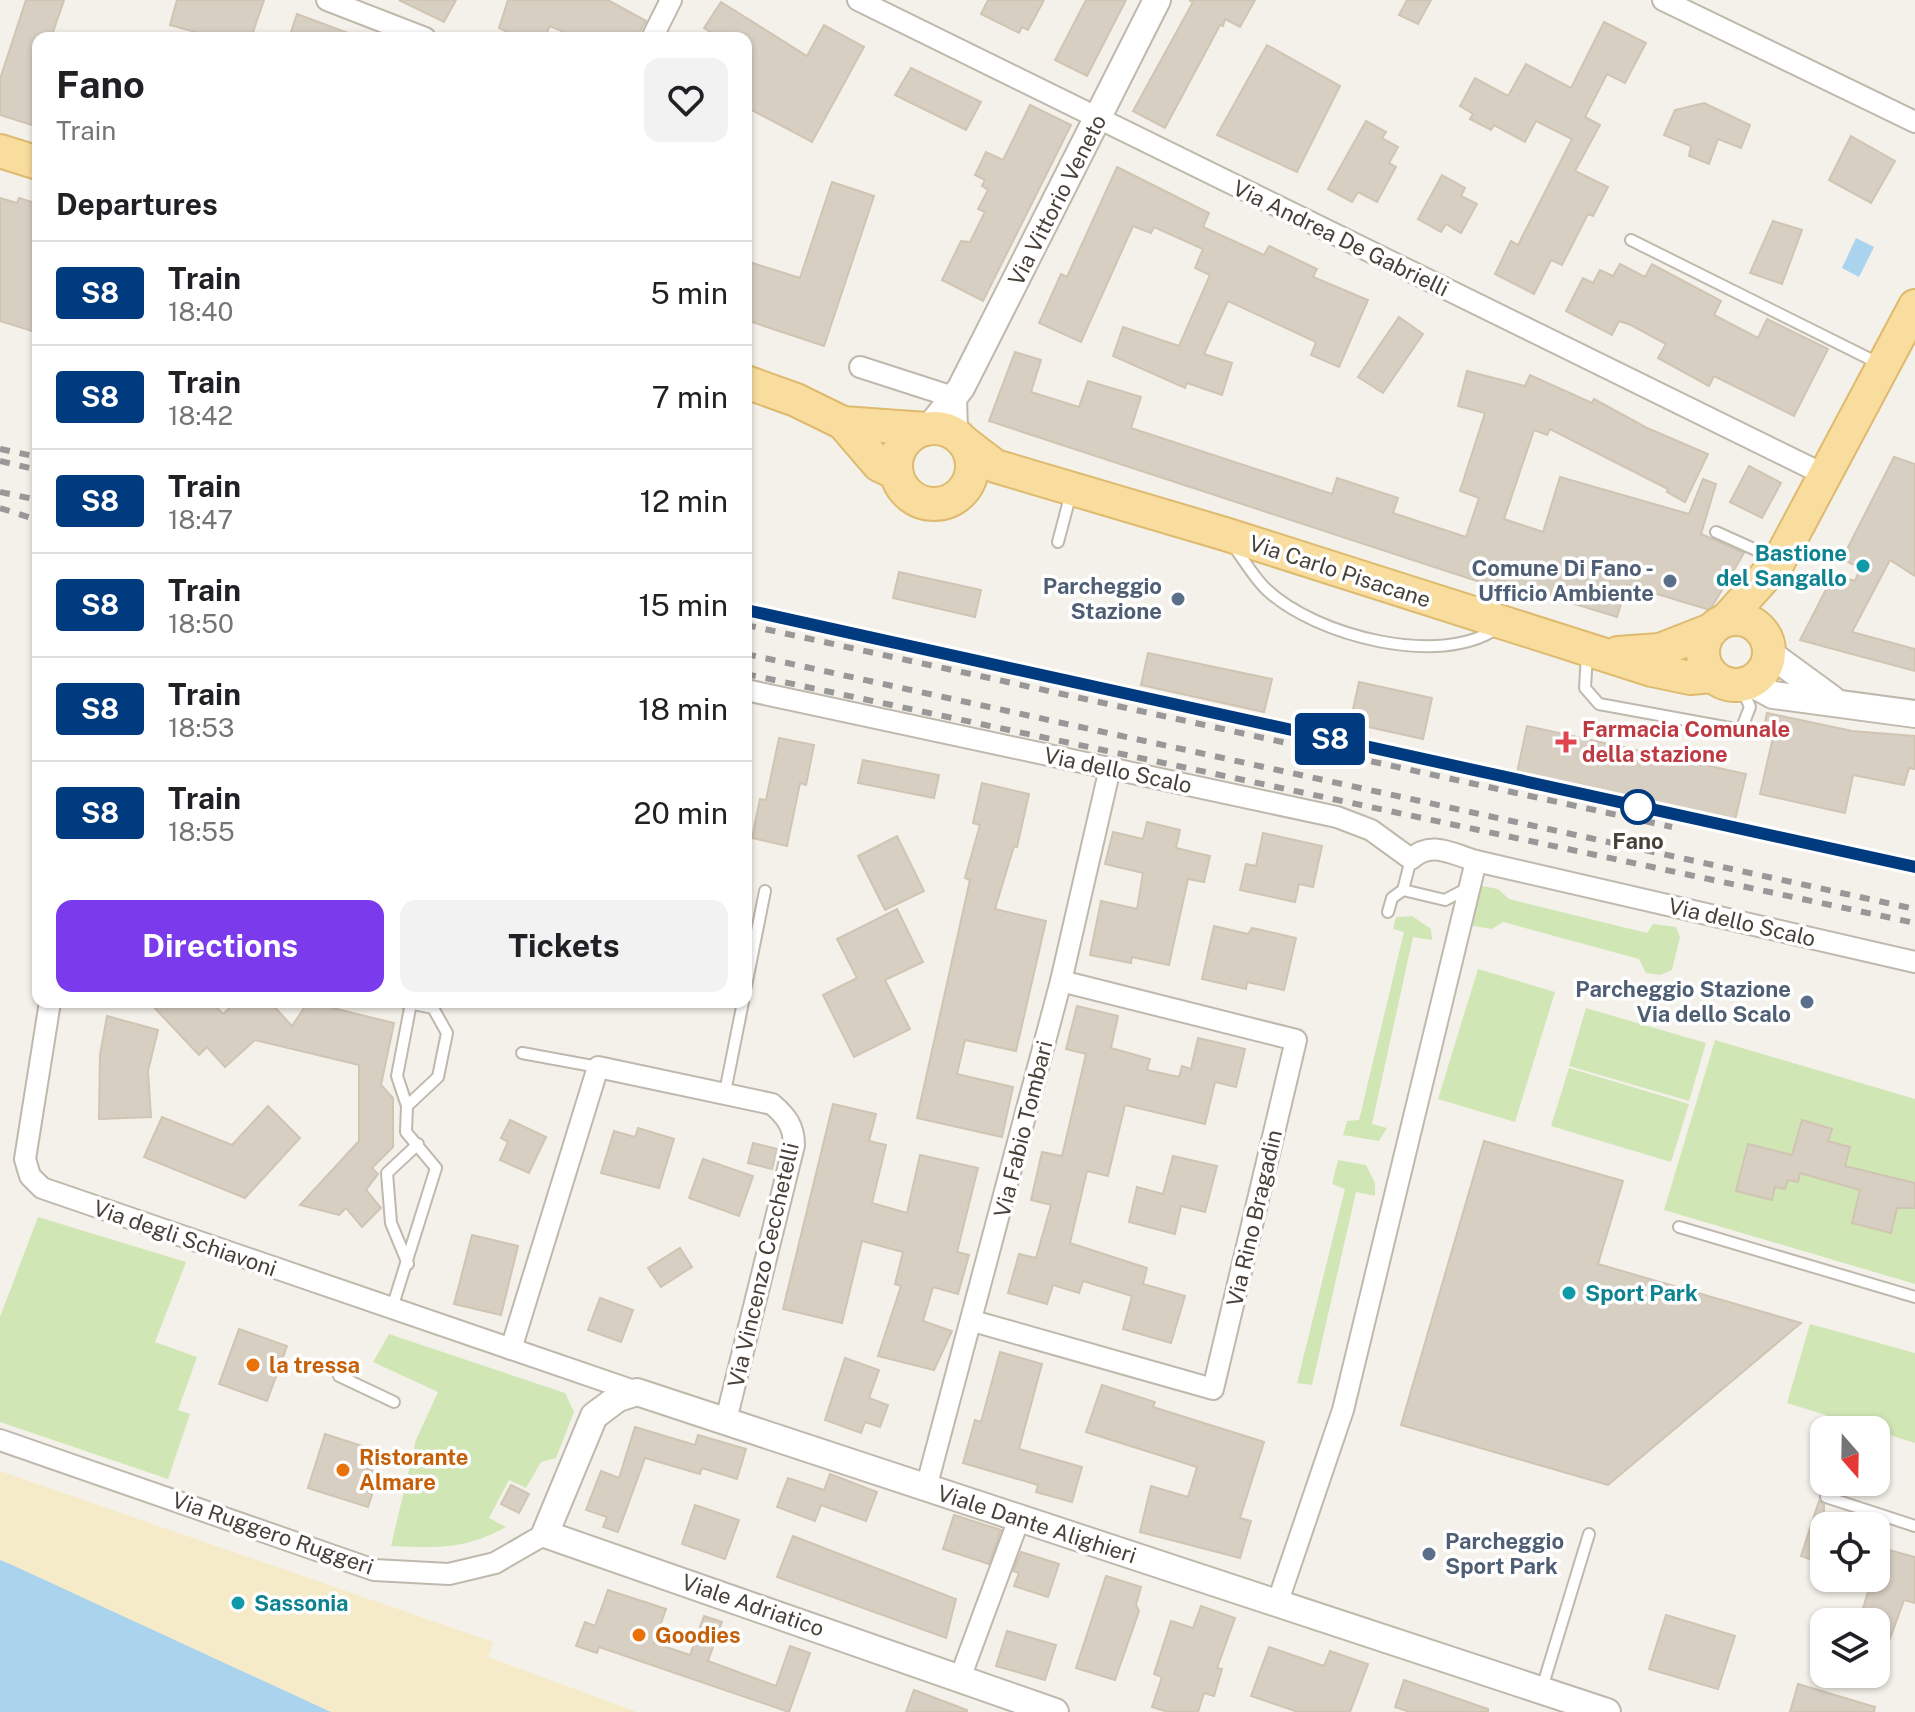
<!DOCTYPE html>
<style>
body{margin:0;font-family:"Public Sans",sans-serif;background:#f2f2f2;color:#202124;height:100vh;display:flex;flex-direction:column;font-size:30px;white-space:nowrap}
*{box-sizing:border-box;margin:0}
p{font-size:26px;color:#757577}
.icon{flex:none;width:44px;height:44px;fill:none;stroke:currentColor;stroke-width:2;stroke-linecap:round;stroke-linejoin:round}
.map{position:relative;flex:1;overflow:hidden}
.side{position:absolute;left:32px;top:32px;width:720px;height:976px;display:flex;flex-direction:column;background:#fff;border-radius:16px;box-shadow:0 2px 6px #0004}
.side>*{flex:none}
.badge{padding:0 16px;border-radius:6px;font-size:28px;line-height:52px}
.needle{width:52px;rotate:160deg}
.buttons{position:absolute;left:1810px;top:1416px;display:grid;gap:16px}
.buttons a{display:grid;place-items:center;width:80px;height:80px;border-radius:16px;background:#fff;box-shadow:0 2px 6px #0004;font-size:40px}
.map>.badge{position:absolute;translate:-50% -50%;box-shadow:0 0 0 4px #fff}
h2{padding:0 24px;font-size:30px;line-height:72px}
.round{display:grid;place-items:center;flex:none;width:84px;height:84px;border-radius:16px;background:#f2f2f2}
.head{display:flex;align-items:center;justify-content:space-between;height:136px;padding:0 24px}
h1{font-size:38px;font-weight:700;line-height:60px}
.button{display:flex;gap:16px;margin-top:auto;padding:16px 24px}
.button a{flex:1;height:92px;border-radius:16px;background:#7c3aed;color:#fff;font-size:32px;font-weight:700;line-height:92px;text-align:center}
.button a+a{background:#f2f2f2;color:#202124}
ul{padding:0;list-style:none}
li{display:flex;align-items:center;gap:24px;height:104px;padding:0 24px;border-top:2px solid #e0e0e0}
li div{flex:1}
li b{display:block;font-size:30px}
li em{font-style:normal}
li .badge{min-width:88px;font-weight:700;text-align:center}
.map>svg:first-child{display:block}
.green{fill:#d1e6b5}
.sand{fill:#f6ebc8}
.water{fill:#aad3ed}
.building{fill:#d8cfc3;stroke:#d0c4b3;stroke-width:2}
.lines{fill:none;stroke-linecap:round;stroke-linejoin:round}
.service-casing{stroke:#bfb8ad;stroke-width:14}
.minor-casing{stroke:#bfb8ad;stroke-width:24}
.tertiary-casing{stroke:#bfb8ad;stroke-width:30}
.primary-casing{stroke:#deba6e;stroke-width:36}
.service{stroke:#fff;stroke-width:10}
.minor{stroke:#fff;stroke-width:20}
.tertiary{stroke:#fff;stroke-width:26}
.primary{stroke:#f9dd9e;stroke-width:32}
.rail{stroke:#989898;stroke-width:6;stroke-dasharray:10 10;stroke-linecap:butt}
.line-casing{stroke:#fff;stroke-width:18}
.line{stroke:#003b80;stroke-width:12}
.culture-dot{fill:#0f9aa8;stroke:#fff;stroke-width:3}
.service-dot{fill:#5c6f8a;stroke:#fff;stroke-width:3}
.health-dot{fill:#e0444e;stroke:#fff;stroke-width:3}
.stop-dot{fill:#fff;stroke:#003b80;stroke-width:4}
.food-dot{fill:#e8710a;stroke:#fff;stroke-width:3}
.labels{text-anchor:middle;stroke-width:7;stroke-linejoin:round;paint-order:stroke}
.street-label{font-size:22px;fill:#484138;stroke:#fff}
.culture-label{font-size:22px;font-weight:bold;fill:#0d838f;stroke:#fff;text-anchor:start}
.service-label{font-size:22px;font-weight:bold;fill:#4e5e75;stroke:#fff;text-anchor:end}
.health-label{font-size:22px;font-weight:bold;fill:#be3a42;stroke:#fff;text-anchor:start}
.stop-label{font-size:22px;font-weight:bold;fill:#484138;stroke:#fff}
.food-label{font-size:22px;font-weight:bold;fill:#c56008;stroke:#fff;text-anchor:start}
</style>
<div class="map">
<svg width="1915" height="1712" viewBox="0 0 1915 1712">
<rect width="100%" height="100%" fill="#f4f1ea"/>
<g class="green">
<path d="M1482,886L1498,889L1509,899L1647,933L1653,924L1676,927L1680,937L1672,970L1660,975L1646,973L1639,959L1503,922L1492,929L1473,926L1468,916L1471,894Z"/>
<path d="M1412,916L1431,929L1432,940L1413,937L1372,1124L1387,1128L1379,1141L1343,1135L1347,1121L1359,1120L1404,932L1393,929L1396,917Z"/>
<path d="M1478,969L1555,992L1515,1122L1438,1099Z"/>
<path d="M1586,1008L1706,1043L1689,1101L1569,1066Z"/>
<path d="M1715,1040L1915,1099V1284L1664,1210Z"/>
<path d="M1569,1068L1689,1104L1671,1162L1551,1126Z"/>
<path d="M1338,1160L1366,1165L1375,1183V1196L1356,1192L1312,1385L1297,1383L1345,1189L1332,1184Z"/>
<path d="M38,1217L186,1262L155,1342L197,1357L178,1410L190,1414L168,1479L0,1422V1317Z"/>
<path d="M1810,1324L1915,1353V1443L1787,1403Z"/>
<path d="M389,1334L565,1393L574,1412L556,1458L541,1462L526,1488L509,1480L489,1518L506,1527C465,1550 436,1548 391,1546L416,1440L438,1392L373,1362Z"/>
</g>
<path class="sand" d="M0,1471L493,1642L488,1657L637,1712H331L0,1560Z"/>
<g class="water">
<path d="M1856,238L1874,247L1859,277L1842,268Z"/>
<path d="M0,1560L10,1564L331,1712H0Z"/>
</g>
<g class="building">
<path d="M26,0H64L51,38H38V127L0,115V79Z"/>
<path d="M177,0H264L251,38H217L170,25Z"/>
<path d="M399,0H456L444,22Z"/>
<path d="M508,0H608L646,21L636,38H578L550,26L544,38H520L499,28Z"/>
<path d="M988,0H1044L1028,30L1022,27L1019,33L981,14Z"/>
<path d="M1086,0H1126L1087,76L1055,60Z"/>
<path d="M1189,0H1255L1240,27L1225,19L1223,26L1220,25L1165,128L1133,111L1193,2Z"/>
<path d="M1407,0H1431L1418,24L1399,15Z"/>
<path d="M721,2L807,56L824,25L864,47L812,142L746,107V38H720L704,28Z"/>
<path d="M297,14L356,36V38H289Z"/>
<path d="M1604,22L1646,43L1625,83L1607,74L1585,117L1600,125L1575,171L1608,187L1593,216L1588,214L1562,265L1551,260L1534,294L1495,274L1511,241L1518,245L1572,139L1536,121L1525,142L1494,125L1491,130L1470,119L1473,114L1460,106L1475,78L1508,96L1526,64L1571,88Z"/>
<path d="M1267,45L1340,86L1297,172L1217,135Z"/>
<path d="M911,68L981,102L966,130L895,95Z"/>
<path d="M1704,103L1750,125L1741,148L1718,139L1709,164L1689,156L1691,146L1664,135L1675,110Z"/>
<path d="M1030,105L1071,125L983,301L942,280L961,241L970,242L985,212L978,209L988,190L982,186L985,180L975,175L986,152L1003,160Z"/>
<path d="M1366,121L1386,132L1382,138L1398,147L1389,163L1396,167L1377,202L1358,192L1352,202L1328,189Z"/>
<path d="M1851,136L1895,161L1871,203L1829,180Z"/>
<path d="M1117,167L1209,213L1203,227L1264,255L1269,246L1317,269L1313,277L1368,300L1339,367L1311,355L1316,342L1228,301L1204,354L1232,363L1222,395L1187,383L1185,388L1113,356L1123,327L1179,346L1210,275L1195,268L1203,249L1154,227L1151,233L1133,226L1081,342L1039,323L1061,274L1067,277Z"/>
<path d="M1442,175L1465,188L1461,196L1477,204L1461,233L1446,224L1441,232L1418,219Z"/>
<path d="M832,182L874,196L824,346L746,320V261L800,278Z"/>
<path d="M0,198L17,203L19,198L38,204V333L0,321Z"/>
<path d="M1773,221L1802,230L1782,284L1750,273Z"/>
<path d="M1620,264L1645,277L1652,264L1721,301L1714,315L1758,338L1767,319L1828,349L1794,416L1714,376L1709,386L1658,358L1666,344L1631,325L1619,321L1612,335L1566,311L1583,278L1593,283L1600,270L1613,276Z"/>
<path d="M1399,317L1423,334L1383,393L1358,377Z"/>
<path d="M1015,352L1041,360L1031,392L1079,407L1088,381L1141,397L1131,428L1332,494L1337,478L1398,498L1393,513L1466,537L1479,498L1460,491L1485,413L1458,406L1467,371L1525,386L1530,375L1592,403L1594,399L1647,428L1708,454L1685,502L1667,492L1668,489L1550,429L1547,435L1534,430L1504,519L1543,532L1560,477L1689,514L1703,479L1716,484L1701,534L1744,553L1710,610L1627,585L1617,617L1500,581L1498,588L989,421Z"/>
<path d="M1894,457L1915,464V576L1890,560L1852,632L1915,649V671L1800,640L1834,574L1855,581L1860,568L1842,559Z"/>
<path d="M1749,466L1781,483L1762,518L1730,502Z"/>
<path d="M899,572L981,590L975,617L893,598Z"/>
<path d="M1148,653L1272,679L1264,712L1141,685Z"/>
<path d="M1359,682L1432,698L1423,739L1350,723Z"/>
<path d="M1767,713L1852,731L1915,736V769L1909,768L1904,785L1853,775L1845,813L1760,794L1774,733L1763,730Z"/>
<path d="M1527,726L1746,774L1735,820L1517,773Z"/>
<path d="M779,738L814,745L806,785L800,783L787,846L752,838L760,799L766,800Z"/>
<path d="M863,760L939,775L934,798L858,783Z"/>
<path d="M982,783L1029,794L1017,847L1014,846L995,909L1046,921L1016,1051L965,1040L957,1074L1013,1087L1002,1137L917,1118L970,880L965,878L980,825L973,823Z"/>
<path d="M1147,822L1180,830L1176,848L1210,856L1204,882L1188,879L1169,965L1132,957L1131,963L1090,955L1101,901L1137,909L1143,873L1105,864L1113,832L1143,839Z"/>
<path d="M1263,833L1322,846L1313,887L1299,884L1295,902L1240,890L1246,864L1256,866Z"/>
<path d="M897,836L924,891L885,910L858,856Z"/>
<path d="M897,909L923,962L885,980L910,1029L854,1057L823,995L857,978L837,939Z"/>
<path d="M1214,926L1248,934L1252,928L1296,938L1284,990L1247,982L1246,989L1202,979Z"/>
<path d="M149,1002H212L223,1014L236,1002H270L292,1026L308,1002L394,1023L381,1085L393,1098V1147L372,1168L378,1174L366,1190L381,1208L362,1227L346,1208L339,1215L300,1205L359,1141V1065L255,1040L225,1067L207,1047L199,1055Z"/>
<path d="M1077,1006L1118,1016L1111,1048L1150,1059L1147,1070L1179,1077L1182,1066L1191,1069L1198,1038L1245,1049L1236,1087L1215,1082L1205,1124L1125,1105L1108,1176L1087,1171L1070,1243L1147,1268L1143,1284L1185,1296L1171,1343L1123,1329L1132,1296L1083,1281L1079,1293L1053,1285L1047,1304L1008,1293L1019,1254L1036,1258L1051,1205L1031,1200L1042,1152L1062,1156L1086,1054L1066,1049Z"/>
<path d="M107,1016L158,1030L148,1071L151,1117L99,1119L100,1055Z"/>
<path d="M833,1104L876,1114L869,1141L886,1145L872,1203L907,1213L920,1155L978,1168L957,1252L969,1255L958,1294L933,1287L923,1321L952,1331L934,1370L878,1356L901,1286L895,1284L903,1252L862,1241L842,1323L783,1309Z"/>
<path d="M268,1106L300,1138L245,1198L144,1157L162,1117L232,1145Z"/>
<path d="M510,1120L546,1137L529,1173L500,1160L508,1142L501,1138Z"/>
<path d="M1802,1120L1832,1129L1828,1141L1850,1147L1845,1166L1915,1183V1208H1897L1891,1233L1852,1223L1860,1190L1800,1173L1798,1182L1788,1180L1785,1189L1775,1187L1772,1200L1736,1191L1748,1144L1792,1155Z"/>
<path d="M638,1128L674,1139L659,1188L601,1173L614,1131L635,1137Z"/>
<path d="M1484,1141L1623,1181L1598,1264L1801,1323L1608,1485L1401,1425Z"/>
<path d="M753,1143L777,1149L772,1169L748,1163Z"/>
<path d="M1173,1156L1217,1166L1205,1212L1181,1206L1175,1234L1129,1222L1137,1187L1163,1194Z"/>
<path d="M703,1159L753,1176L739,1216L689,1198Z"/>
<path d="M472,1235L518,1246L501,1315L454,1304Z"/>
<path d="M680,1248L692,1267L661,1287L648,1268Z"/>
<path d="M600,1298L633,1310L621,1342L588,1330Z"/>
<path d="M239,1329L287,1346L267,1401L219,1384Z"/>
<path d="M1000,1352L1042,1364L1019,1449L1082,1467L1072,1502L1036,1492L1038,1485L963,1463L975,1420L981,1422Z"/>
<path d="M845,1358L879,1370L869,1398L888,1405L880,1427L865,1422L861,1433L825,1420Z"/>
<path d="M1102,1385L1155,1402L1153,1407L1264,1442L1240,1518L1251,1521L1240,1558L1140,1532L1151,1486L1188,1497L1197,1467L1086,1432Z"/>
<path d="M635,1427L695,1445L698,1435L746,1449L737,1479L702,1468L700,1474L645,1458L618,1532L603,1527L607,1517L586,1510L601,1471L619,1478Z"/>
<path d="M325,1434L371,1449L365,1468L379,1473L368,1507L308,1488Z"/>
<path d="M830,1474L877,1492L866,1521L821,1505L815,1521L777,1507L788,1478L824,1490Z"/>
<path d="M511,1485L529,1494L519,1513L501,1504Z"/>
<path d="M1819,1501L1824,1505V1564L1801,1556Z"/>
<path d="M695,1505L739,1520L725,1559L682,1544Z"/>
<path d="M954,1515L1001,1530L989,1564L943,1549Z"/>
<path d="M793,1536L956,1599L946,1638L777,1577Z"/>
<path d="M1881,1548L1915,1557V1603L1904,1600L1878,1672L1876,1622H1859L1872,1578H1876Z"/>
<path d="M1021,1552L1059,1564L1048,1597L1014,1586L1019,1573L1013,1571Z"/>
<path d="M1106,1576L1141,1587L1136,1605L1139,1611L1115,1680L1076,1668Z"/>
<path d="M608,1590L666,1609L654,1643L690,1655L704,1616L722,1622L708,1661L776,1686L790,1646L810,1653L789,1712L599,1647L597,1653L576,1646L585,1622L595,1626Z"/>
<path d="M1201,1606L1235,1618L1217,1668L1222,1669L1214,1696L1204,1693L1198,1712H1168L1152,1707L1162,1677L1154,1674L1171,1621L1193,1628Z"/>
<path d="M1666,1615L1735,1636L1718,1689L1649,1669Z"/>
<path d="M1007,1631L1056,1645L1045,1680L996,1666Z"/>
<path d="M1269,1647L1324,1666L1330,1651L1368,1664L1350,1712H1298L1251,1696Z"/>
<path d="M1404,1680L1488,1709V1712H1410L1395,1707Z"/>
<path d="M1798,1684L1875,1707L1874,1712H1790Z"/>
<path d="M914,1690L967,1710V1712H906Z"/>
</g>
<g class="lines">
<g class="service-casing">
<g id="service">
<path d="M1631,240L1878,363"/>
<path d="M1716,532L1776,559"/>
<path d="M1058,542L1071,493"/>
<path d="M1233,545C1244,560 1254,578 1267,590C1316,636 1441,668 1497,628"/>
<path d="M1587,655L1585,688L1599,704L1741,730L1750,707L1740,684"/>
<path d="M1403,890L1445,900L1468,888"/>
<path d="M1388,912L1392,898L1403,890L1411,859"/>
<path d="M746,986L765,891"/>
<path d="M522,1053L598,1067"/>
<path d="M725,1092L743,1002"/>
<path d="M407,1106L397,1076L411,1003"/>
<path d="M1679,1227L1915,1297"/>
<path d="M408,1264L391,1223L387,1173L418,1144"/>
<path d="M392,1308L436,1168L406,1132L407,1106L438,1077L447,1033L433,1008L404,1002"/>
<path d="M339,1376L394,1402"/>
<path d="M1826,1497L1915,1526"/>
<path d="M1542,1688L1589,1534"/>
</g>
</g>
<g class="minor-casing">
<g id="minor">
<path d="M327,0L425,38"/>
<path d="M858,0L1825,475"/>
<path d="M1663,0L1915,122"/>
<path d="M652,38L671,0"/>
<path d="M860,367L953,397"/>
<path d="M746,690L1337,817L1371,830L1411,859C1431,840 1452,854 1476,861L1915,962"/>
<path d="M50,1002L25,1159L30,1176L42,1188L637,1392"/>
<path d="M973,1321L1213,1389L1296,1040L1061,981"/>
<path d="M511,1349L598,1067L772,1104C786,1116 794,1126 794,1145L726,1420"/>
<path d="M0,1440L374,1570L449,1574L495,1563L545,1534"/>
<path d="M926,1488L1061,981L1110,768"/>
<path d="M1277,1604L1343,1410L1476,861"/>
<path d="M960,1678L1019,1519"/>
</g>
</g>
<g class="tertiary-casing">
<g id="tertiary">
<path d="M953,397L954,432"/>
<path d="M929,428L961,388L1157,0"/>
<path d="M1769,653L1832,699"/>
<path d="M1749,682L1773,695L1915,714"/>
<path d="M1055,1712L545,1534L594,1416L618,1398L637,1392L1607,1712"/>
</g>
</g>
<g class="primary-casing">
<g id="primary">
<path d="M0,151L38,163"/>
<path d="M746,382L796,400L843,423L926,429"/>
<path d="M843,423L879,465L896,473"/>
<circle cx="934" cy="466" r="38"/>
<path d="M965,443L995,466L1225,534L1652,670L1690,678L1713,676"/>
<circle cx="1736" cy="652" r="33"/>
<path d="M1726,620L1779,561L1915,306"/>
<path d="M1618,653L1660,650L1711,630"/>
</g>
</g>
<use href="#service" class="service"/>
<use href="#minor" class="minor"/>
<use href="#tertiary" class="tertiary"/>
<use href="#primary" class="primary"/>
<g class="rail">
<path d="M0,449L38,457"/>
<path d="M0,461L38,470"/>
<path d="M0,492L38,500"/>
<path d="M0,508L38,520"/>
<path d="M746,610L1915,867"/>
<path d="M746,625L1672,827"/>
<path d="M746,654L1915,909"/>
<path d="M746,674L1915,923"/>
</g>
</g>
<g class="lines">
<g class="line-casing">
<path id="line" d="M746,610L1915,867"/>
</g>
<use href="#line" class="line"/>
</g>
<g class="culture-dot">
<circle cx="1863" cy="566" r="8"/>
<circle cx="1569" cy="1293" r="8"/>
<circle cx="238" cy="1603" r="8"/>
</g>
<g class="service-dot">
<circle cx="1670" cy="581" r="8"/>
<circle cx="1178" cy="599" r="8"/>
<circle cx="1807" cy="1002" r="8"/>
<circle cx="1429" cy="1554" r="8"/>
</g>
<path class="health-dot" d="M1562 730h8v8h8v8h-8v8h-8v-8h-8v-8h8z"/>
<circle class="stop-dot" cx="1638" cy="807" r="16"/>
<g class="food-dot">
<circle cx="253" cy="1365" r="8"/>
<circle cx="343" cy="1470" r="8"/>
<circle cx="639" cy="1635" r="8"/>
</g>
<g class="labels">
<g class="street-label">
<text transform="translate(1057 200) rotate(-63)" y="8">Via Vittorio Veneto</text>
<text transform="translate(1341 238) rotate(26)" y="8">Via Andrea De Gabrielli</text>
<text transform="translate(1340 571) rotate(18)" y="8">Via Carlo Pisacane</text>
<text transform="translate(1118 770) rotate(12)" y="8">Via dello Scalo</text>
<text transform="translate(1742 922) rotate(13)" y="8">Via dello Scalo</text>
<text transform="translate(1023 1129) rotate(-76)" y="8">Via Fabio Tombari</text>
<text transform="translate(1254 1218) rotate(-77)" y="8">Via Rino Bragadin</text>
<text transform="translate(185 1238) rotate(19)" y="8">Via degli Schiavoni</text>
<text transform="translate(763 1265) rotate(-77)" y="8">Via Vincenzo Cecchetelli</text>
<text transform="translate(1037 1524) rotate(18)" y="8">Viale Dante Alighieri</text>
<text transform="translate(273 1533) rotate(19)" y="8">Via Ruggero Ruggeri</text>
<text transform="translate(753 1605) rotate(19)" y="8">Viale Adriatico</text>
</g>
<g class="culture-label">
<text x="1847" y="561" text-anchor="end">Bastione<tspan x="1847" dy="25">del Sangallo</tspan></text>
<text x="1585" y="1301">Sport Park</text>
<text x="254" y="1611">Sassonia</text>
</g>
<g class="service-label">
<text x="1654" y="576">Comune Di Fano -<tspan x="1654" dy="25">Ufficio Ambiente</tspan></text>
<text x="1162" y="594">Parcheggio<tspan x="1162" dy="25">Stazione</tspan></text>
<text x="1791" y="997">Parcheggio Stazione<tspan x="1791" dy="25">Via dello Scalo</tspan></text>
<text x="1445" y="1549" text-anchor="start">Parcheggio<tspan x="1445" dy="25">Sport Park</tspan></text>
</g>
<g class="health-label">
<text x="1582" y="737">Farmacia Comunale<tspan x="1582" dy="25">della stazione</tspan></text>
</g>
<g class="stop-label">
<text x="1638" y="849">Fano</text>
</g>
<g class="food-label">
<text x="269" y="1373">la tressa</text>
<text x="359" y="1465">Ristorante<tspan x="359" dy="25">Almare</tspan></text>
<text x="655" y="1643">Goodies</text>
</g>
</g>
</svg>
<div class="buttons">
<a><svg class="needle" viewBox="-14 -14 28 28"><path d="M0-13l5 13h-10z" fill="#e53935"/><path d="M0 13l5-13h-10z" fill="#757577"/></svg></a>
<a><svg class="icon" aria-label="locate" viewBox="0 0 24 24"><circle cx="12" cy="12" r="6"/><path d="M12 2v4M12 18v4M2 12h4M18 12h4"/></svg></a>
<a><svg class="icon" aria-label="layers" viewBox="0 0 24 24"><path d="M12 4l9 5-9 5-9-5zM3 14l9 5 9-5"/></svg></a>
</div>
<b class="badge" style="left:1330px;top:739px;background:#003b80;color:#fff">S8</b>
<section class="side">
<div class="head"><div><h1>Fano</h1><p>Train</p></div><a class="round"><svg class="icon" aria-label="heart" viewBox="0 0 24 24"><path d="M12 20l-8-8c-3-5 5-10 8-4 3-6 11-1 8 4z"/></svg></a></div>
<h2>Departures</h2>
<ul>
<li><span class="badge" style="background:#003b80;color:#fff">S8</span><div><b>Train</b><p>18:40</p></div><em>5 min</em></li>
<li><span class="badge" style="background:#003b80;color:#fff">S8</span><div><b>Train</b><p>18:42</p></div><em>7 min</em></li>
<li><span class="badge" style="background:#003b80;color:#fff">S8</span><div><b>Train</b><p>18:47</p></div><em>12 min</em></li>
<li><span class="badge" style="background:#003b80;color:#fff">S8</span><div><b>Train</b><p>18:50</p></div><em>15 min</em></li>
<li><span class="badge" style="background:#003b80;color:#fff">S8</span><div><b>Train</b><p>18:53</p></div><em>18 min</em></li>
<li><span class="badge" style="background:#003b80;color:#fff">S8</span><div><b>Train</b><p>18:55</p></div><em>20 min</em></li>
</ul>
<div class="button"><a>Directions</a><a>Tickets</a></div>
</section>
</div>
